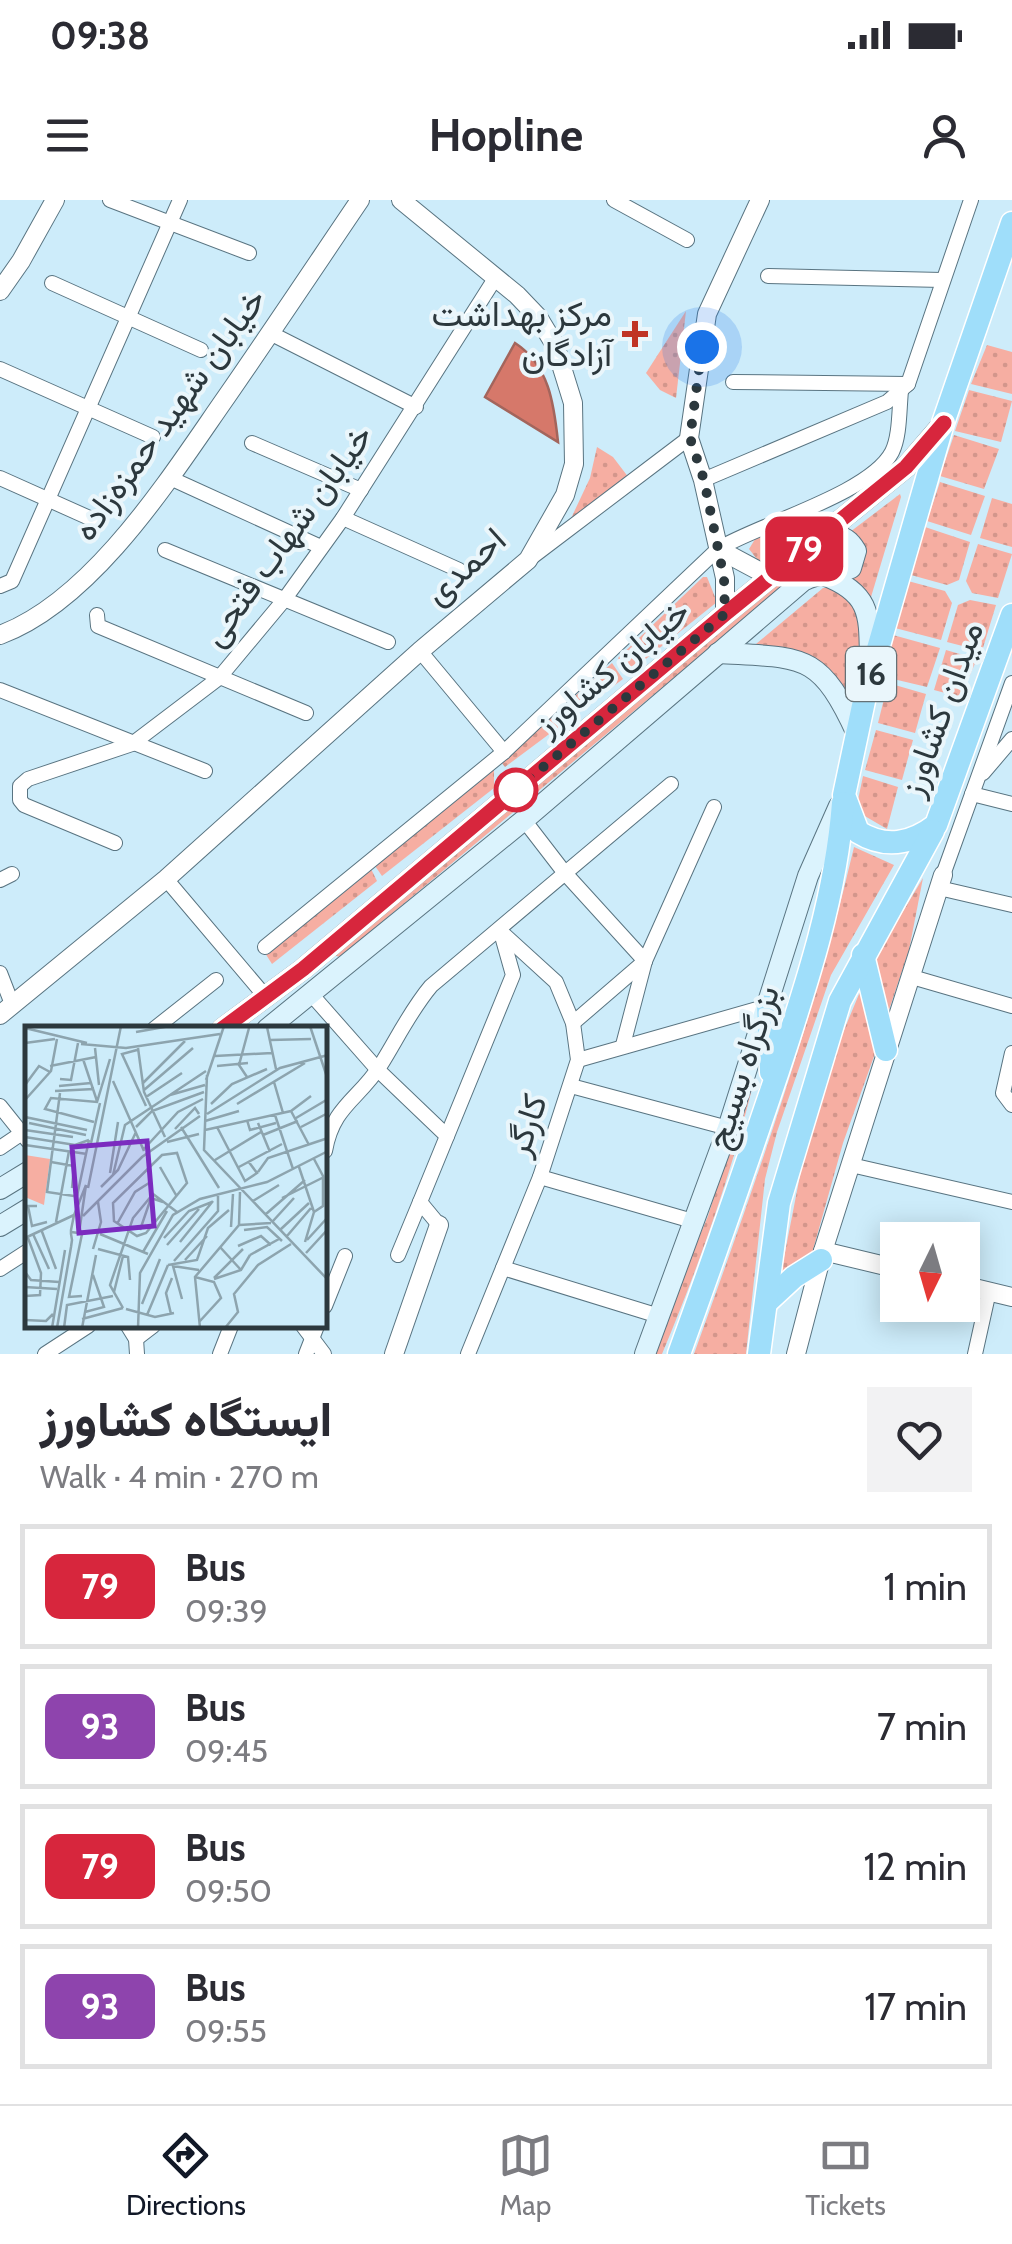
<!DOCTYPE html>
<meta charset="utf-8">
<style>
body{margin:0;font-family:Cabin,Vazirmatn,sans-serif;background:#f2f2f3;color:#2b2b33;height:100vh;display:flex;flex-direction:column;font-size:38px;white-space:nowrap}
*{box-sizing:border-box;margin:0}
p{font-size:32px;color:#7c7c81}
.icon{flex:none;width:55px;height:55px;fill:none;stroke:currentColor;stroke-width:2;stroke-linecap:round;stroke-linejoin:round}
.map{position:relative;height:1154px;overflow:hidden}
.side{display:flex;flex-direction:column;background:#fff;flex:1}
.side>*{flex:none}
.badge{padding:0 20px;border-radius:15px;font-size:35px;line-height:65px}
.needle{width:65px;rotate:185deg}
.buttons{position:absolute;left:880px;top:1022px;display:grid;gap:20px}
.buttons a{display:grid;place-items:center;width:100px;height:100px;border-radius:0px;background:#fff;box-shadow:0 5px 25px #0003;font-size:50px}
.you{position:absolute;width:50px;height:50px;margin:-25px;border:8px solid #fff;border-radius:50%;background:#1a73e8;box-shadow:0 0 0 15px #1a73e833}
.map>.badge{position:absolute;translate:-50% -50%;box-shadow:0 0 0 5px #fff}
.round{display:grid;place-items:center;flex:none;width:105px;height:105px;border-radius:0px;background:#f2f2f3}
.head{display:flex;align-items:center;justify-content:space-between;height:170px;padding:0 40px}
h1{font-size:48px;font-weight:800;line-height:75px}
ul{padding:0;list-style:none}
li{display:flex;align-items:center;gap:30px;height:125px;margin:0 20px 15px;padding:0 20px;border:5px solid #e1e1e2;border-radius:0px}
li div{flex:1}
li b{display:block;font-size:38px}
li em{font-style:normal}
li .badge{min-width:110px;font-weight:700;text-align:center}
.status{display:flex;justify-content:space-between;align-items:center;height:70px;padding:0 50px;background:#fff;direction:ltr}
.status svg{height:28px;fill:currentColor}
header{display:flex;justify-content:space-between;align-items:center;height:130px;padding:0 40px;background:#fff;font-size:45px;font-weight:800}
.dock{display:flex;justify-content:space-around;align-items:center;height:140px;border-top:2px solid #e1e1e2;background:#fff;font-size:28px;color:#7c7c81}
.dock a{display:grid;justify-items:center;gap:5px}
.dock .selected{color:#111827}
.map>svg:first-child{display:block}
.grass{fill:url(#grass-dots)}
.water{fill:#d6786a;stroke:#a3655c;stroke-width:2.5}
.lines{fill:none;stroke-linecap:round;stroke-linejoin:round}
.minor-casing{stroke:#597481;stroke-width:16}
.tertiary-casing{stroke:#597481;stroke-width:20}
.secondary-casing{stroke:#597481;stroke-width:22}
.trunk-casing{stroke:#fff;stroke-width:25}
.minor{stroke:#fff;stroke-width:14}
.tertiary{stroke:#fff;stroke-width:18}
.secondary{stroke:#dbf3fd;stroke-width:20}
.trunk{stroke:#9fdefa;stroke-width:22}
.line-casing{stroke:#fff;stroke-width:22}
.line{stroke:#d7263d;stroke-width:15}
.walk{stroke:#2c383d;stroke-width:10;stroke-dasharray:0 18}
.poi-dot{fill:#c03425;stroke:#eaf6fb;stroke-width:4}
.stop-dot{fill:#fff;stroke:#d7263d;stroke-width:5}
.labels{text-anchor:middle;stroke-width:8;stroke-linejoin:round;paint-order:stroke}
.shield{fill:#eaf6fb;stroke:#657176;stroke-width:2.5}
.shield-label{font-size:32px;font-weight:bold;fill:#2c383d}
.poi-label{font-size:35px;fill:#2c383d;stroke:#eaf6fb;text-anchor:end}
.street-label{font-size:35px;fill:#2c383d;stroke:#eaf6fb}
.inset-road{fill:none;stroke:#8da4ae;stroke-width:2.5}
.view{fill:#7b2cbf;fill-opacity:0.15;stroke:#7b2cbf;stroke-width:5}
.inset-edge{fill:none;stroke:#2c383d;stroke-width:5}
</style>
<div class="status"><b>09:38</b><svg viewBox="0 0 49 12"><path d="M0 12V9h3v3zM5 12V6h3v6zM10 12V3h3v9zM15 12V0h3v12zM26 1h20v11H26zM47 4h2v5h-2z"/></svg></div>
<header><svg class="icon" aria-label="menu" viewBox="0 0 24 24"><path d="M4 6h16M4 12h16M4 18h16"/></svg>Hopline<svg class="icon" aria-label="person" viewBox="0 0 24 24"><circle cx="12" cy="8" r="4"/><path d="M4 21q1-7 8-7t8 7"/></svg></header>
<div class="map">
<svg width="1012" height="1154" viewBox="0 0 1012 1154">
<defs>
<pattern id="grass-dots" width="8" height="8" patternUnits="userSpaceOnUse" patternTransform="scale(2.5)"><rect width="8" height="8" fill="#f6aea2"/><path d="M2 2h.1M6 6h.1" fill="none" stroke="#d3968c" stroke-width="1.8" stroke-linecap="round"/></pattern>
</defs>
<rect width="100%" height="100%" fill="#cdecfa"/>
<g class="grass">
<path d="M686,111L676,198L660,190L646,173Z"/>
<path d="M987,145L1012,152V194L971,184Z"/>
<path d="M969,190L1012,201L1001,242L955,231Z"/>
<path d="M954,235L999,249L984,289L940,276Z"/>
<path d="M597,247L613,257L629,278L566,329L590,278Z"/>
<path d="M940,282L985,296L971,335L927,321Z"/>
<path d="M900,294L901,297L871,397L851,377L850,332Z"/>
<path d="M992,298L1012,304V347L980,338Z"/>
<path d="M808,318L814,321L812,325L766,362L760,363L749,349L757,336Z"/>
<path d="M925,327L970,342L959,380L947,385L911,375Z"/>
<path d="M978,344L1012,354L998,398L972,393L966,381Z"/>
<path d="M831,345L844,352L841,363L800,372L340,757L333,755L813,355Z"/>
<path d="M703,377H707L717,402L627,474L618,458Z"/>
<path d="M908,381L945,391L952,403L941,440L895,428Z"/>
<path d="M823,388H830L853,400L862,426L850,497C828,463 796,447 757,447L756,444Z"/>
<path d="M970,400L996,405L982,451L947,442L958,405Z"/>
<path d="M893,435L940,448L927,487L889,478Z"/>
<path d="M946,450L977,459L960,497L934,490Z"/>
<path d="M612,463L623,479L505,567L501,562Z"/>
<path d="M888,483L926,494L915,533L878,523Z"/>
<path d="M876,530L913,540L902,580L865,570Z"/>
<path d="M494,567V588L382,676L373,663Z"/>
<path d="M863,576L898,587L887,629L863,615L858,600Z"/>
<path d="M854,647L894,665L831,775L777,932L765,979L746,1154H694C754,987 814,819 854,647Z"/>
<path d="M370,667L377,681L272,764L265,753Z"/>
<path d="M923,678L909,750L887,816L873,766L884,743Z"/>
<path d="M862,787L877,848L843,943L811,1057L780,1078L803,960L824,878Z"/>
<path d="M764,835C742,945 705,1051 662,1154H650L708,1016Z"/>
</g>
<path class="water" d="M515,143C549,165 554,204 558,242L485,197Z"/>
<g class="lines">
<g class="minor-casing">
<g id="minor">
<path d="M110,0L249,53"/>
<path d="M614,0L687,40"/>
<path d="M768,76L942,80"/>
<path d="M52,83L201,150"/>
<path d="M270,133L416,207"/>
<path d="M0,169L153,237"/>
<path d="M733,182L908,184"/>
<path d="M252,243L361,290"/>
<path d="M0,278L94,320"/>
<path d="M170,278L321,347"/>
<path d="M703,280L887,202L908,184L971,0"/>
<path d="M343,318L459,370"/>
<path d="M165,350L388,442"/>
<path d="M532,357L689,238"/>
<path d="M0,386L12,381L180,0"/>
<path d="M97,415L98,426L306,513"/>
<path d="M420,451L504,552"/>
<path d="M0,490L205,571"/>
<path d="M983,573L1012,539"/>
<path d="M972,594L1012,604"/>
<path d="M524,620L564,672L645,761"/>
<path d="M115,643L24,605L20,600V586L28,579L132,544L219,478L284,400L343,318L496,77"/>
<path d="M943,675L1012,483"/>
<path d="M166,679L265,796"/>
<path d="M0,680L12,674"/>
<path d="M939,688L1012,705"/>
<path d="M265,747L504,552L718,349C759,324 870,294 892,252C900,236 899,210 901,191"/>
<path d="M0,773L12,804"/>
<path d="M912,777L1012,806"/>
<path d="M311,794L378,870L447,936"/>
<path d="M573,823L645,761L714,607"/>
<path d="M154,829L216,780"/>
<path d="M623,845L645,761"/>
<path d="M1012,853L1003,893L1012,905"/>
<path d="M578,860L768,806"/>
<path d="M571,886L728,928"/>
<path d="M0,906L28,941"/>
<path d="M0,948L28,929"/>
<path d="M325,951C333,906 358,900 380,866C397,839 410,811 431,786L671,584"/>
<path d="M851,965L1012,1002"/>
<path d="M540,977L696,1022"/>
<path d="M439,1025L420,1002L513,775L502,736"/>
<path d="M398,1055L420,1002"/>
<path d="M503,1068L659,1116"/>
<path d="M0,1069L28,1051"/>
<path d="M325,1106L345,1056"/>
<path d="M128,1126L136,1139L137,1154"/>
<path d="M303,1126L324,1154"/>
<path d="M136,1139L153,1126"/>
<path d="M45,1154L88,1126"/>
<path d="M220,1154L231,1126"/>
<path d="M306,1154L317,1126"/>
<path d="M468,1154L540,977L578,860L573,823L556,782L500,731"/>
<path d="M975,1154L989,1091"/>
</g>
</g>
<g class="tertiary-casing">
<g id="tertiary">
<path d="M0,91L21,61L55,0"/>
<path d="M718,349L761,372L776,373"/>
<path d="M725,414V378L703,280L689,238L707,114L760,0"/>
<path d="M0,435C94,400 171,276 227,196C272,131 316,65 360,0"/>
<path d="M0,815L166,679L420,451L528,360L565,295L574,264L573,203L555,145L538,117L517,95L401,0"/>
<path d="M823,1051L898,1069"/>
<path d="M962,1085L1012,1097"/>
<path d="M394,1154L439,1025"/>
<path d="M796,1154L823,1051L943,675"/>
</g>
</g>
<g class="secondary-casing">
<g id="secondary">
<path d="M823,375C874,394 869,418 870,467"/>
<path d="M718,453C803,458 819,451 857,534"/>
<path d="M222,829L303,769L725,414L906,267L942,225"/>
<path d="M267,829L524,620L803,381C819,371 835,375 851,368L856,351C847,335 835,333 819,340"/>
<path d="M0,989L28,972"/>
<path d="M0,1026L28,1009"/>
<path d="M645,1154L728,928L808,676L839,606"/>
</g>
</g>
<g class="trunk-casing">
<g id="trunk">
<path d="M1012,23L943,223L867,487L844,595L858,632C886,649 911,644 936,625L1012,415"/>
<path d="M863,755L886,850"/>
<path d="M768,806L771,872"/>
<path d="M767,1102L794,1077L821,1060"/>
<path d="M679,1154C713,1060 746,966 778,871C807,783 836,696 843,603"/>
<path d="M759,1154L779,1003L840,801L933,631"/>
</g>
</g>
<use href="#minor" class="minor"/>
<use href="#tertiary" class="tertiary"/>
<use href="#secondary" class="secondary"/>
<use href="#trunk" class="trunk"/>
</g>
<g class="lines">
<g class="line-casing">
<path id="line" d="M222,829L303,769L725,414L906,267L944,223"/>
</g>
<use href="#line" class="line"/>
<path class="walk" d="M516,590L725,414L724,378L704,280L690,238L702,147"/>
</g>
<path class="poi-dot" d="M630 119h10v10h10v10h-10v10h-10v-10h-10v-10h10z"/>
<circle class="stop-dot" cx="516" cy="590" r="20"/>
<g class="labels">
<rect class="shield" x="846" y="447" width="50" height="54" rx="8"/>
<g class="shield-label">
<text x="871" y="485">16</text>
</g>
<g class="poi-label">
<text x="612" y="126">مرکز بهداشت<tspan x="612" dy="40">آزادگان</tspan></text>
</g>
<g class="street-label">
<text transform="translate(169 214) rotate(-54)" y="12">خیابان شهید حمزه‌زاده</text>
<text transform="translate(287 335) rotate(-54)" y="12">خیابان شهاب فتحی</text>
<text transform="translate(465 366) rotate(-42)" y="12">احمدی</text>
<text transform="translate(612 467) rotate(-40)" y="12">خیابان کشاورز</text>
<text transform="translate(941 509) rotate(-70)" y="12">میدان کشاورز</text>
<text transform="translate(742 867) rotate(-72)" y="12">بزرگراه بسیج</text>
<text transform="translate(526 925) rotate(-71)" y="12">کارگر</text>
</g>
</g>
<g transform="translate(25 826)">
<rect width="302" height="302" fill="#cdecfa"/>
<path d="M0,129L25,133L19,179L0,171Z" fill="#f6aea2"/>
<path class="inset-road" d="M213,0L245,1M285,0L303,54M242,1L251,43M0,2L62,17M111,6L145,0M245,14L286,13M0,17L30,13M56,18L101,22L195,8M70,22L74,59M113,22L119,66L140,111M112,24L97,28L121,80M190,30L247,27M58,33L72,75M25,40L71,31M192,40L223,37M182,49L179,124L303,254M222,51L214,39L224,2M35,53L46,54L53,17M181,54L199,0M88,55L119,125M249,56L258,87M117,58L160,15M0,59L14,40L25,46M34,60L66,57M119,64L168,22M30,65L69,63M35,67L22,166L49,170M145,69L180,59M121,71L157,47M0,74L26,45L32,13M186,78L207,58L242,43M212,78L280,37M266,85L284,119M182,88L255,42L303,29M250,89L268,143M0,91L62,104M271,92L303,73M222,94L225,104L251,97M180,95L214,85M69,96L20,83L26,72L72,76L85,33M4,97L61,109M233,97L245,126M111,101L127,85L179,66M156,101L194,162M192,101L220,155L232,147L223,135M276,101L303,87M150,103L170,82L174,88M0,104L48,111M180,104L266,85L286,70M238,109L273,95M0,111L50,119L64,114M142,116L174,108M66,117L75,77M0,119L62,128M118,124L153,86L178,73M152,127L162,157L121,207L112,210L89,195L88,177L137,129ZM190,134L236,106M26,136L49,140L47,162M135,141L151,169M274,141L289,186M212,142L257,118M233,146L243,132L303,112M85,147L93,96M88,149L100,99L181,45M76,161L93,144L111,106M63,162L96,0M52,170L64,114M257,172L297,152M228,175L254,159M12,180H3L7,200L22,196M241,188L280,154M58,190L117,131L175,90M248,195L269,172M31,196L44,125M92,198L110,166L124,157M214,199L246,197M206,201L208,168M16,203L31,243M256,203L284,177M115,204L126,172L138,176M219,204L242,201L257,215M8,208L24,243M57,208L44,271L57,270M75,208L123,228M262,210L286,182M0,212L49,189M139,212L164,185L187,176M282,214L303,191M155,216L188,175M280,216L289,186L298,180V150L289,133M142,219L174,183M213,220L236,210L246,219M195,221L216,244M68,223L76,196L73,176M73,223L103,231L105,254M118,226L142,185M281,227L303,203M225,229L254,213M160,234L182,210M149,235L193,185V170M143,239L172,234L183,202L204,184M0,246L6,254L34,256M170,251L189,256L196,272L175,295M189,252L218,223M189,253L216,244L225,229M0,261L32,263M89,266L98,230M0,270L15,269L16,247L3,212M157,273L148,240L174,244M117,278L135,233M98,282L85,259L108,192L128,168L152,186M101,283L130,291L149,287M60,286L79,281L68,249M146,288L141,267L147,252M122,289L143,239M57,293L98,282M0,294L21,295L28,288M27,302L40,224M32,302L46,221L47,214L46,208V204L49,189L61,159L54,207L46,206M39,302L42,279L88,270M57,302L71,229M113,302L115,247L148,189L175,173L242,156L303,125M175,302L170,251L214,199L215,166M200,302L213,286L209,268L233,239L266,218"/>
<path class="view" d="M122,115L129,200L54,207L47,121Z"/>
<rect width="302" height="302" class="inset-edge"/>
</g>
</svg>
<div class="buttons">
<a><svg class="needle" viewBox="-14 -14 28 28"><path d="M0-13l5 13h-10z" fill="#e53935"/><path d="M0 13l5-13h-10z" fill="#7c7c81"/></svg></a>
</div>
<div class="you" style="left:702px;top:147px"></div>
<b class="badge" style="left:804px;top:349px;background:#d7263d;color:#fff">79</b>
</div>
<section class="side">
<div class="head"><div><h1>ایستگاه کشاورز</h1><p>Walk · 4 min · 270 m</p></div><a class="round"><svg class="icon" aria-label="heart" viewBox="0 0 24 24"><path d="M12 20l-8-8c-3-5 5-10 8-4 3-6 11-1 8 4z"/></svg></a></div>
<ul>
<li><span class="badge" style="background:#d7263d;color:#fff">79</span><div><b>Bus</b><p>09:39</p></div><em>1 min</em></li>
<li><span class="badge" style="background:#8e44ad;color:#fff">93</span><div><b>Bus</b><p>09:45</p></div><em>7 min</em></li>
<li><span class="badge" style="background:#d7263d;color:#fff">79</span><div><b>Bus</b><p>09:50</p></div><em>12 min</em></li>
<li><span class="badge" style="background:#8e44ad;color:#fff">93</span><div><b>Bus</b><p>09:55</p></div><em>17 min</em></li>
</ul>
</section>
<nav class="dock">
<a class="selected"><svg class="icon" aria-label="directions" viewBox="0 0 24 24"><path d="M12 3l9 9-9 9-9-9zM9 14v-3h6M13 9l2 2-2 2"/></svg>Directions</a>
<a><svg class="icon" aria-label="map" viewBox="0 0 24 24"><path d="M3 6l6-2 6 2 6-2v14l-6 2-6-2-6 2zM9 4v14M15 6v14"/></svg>Map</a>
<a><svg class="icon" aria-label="tickets" viewBox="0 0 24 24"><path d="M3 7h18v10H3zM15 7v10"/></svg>Tickets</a>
</nav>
